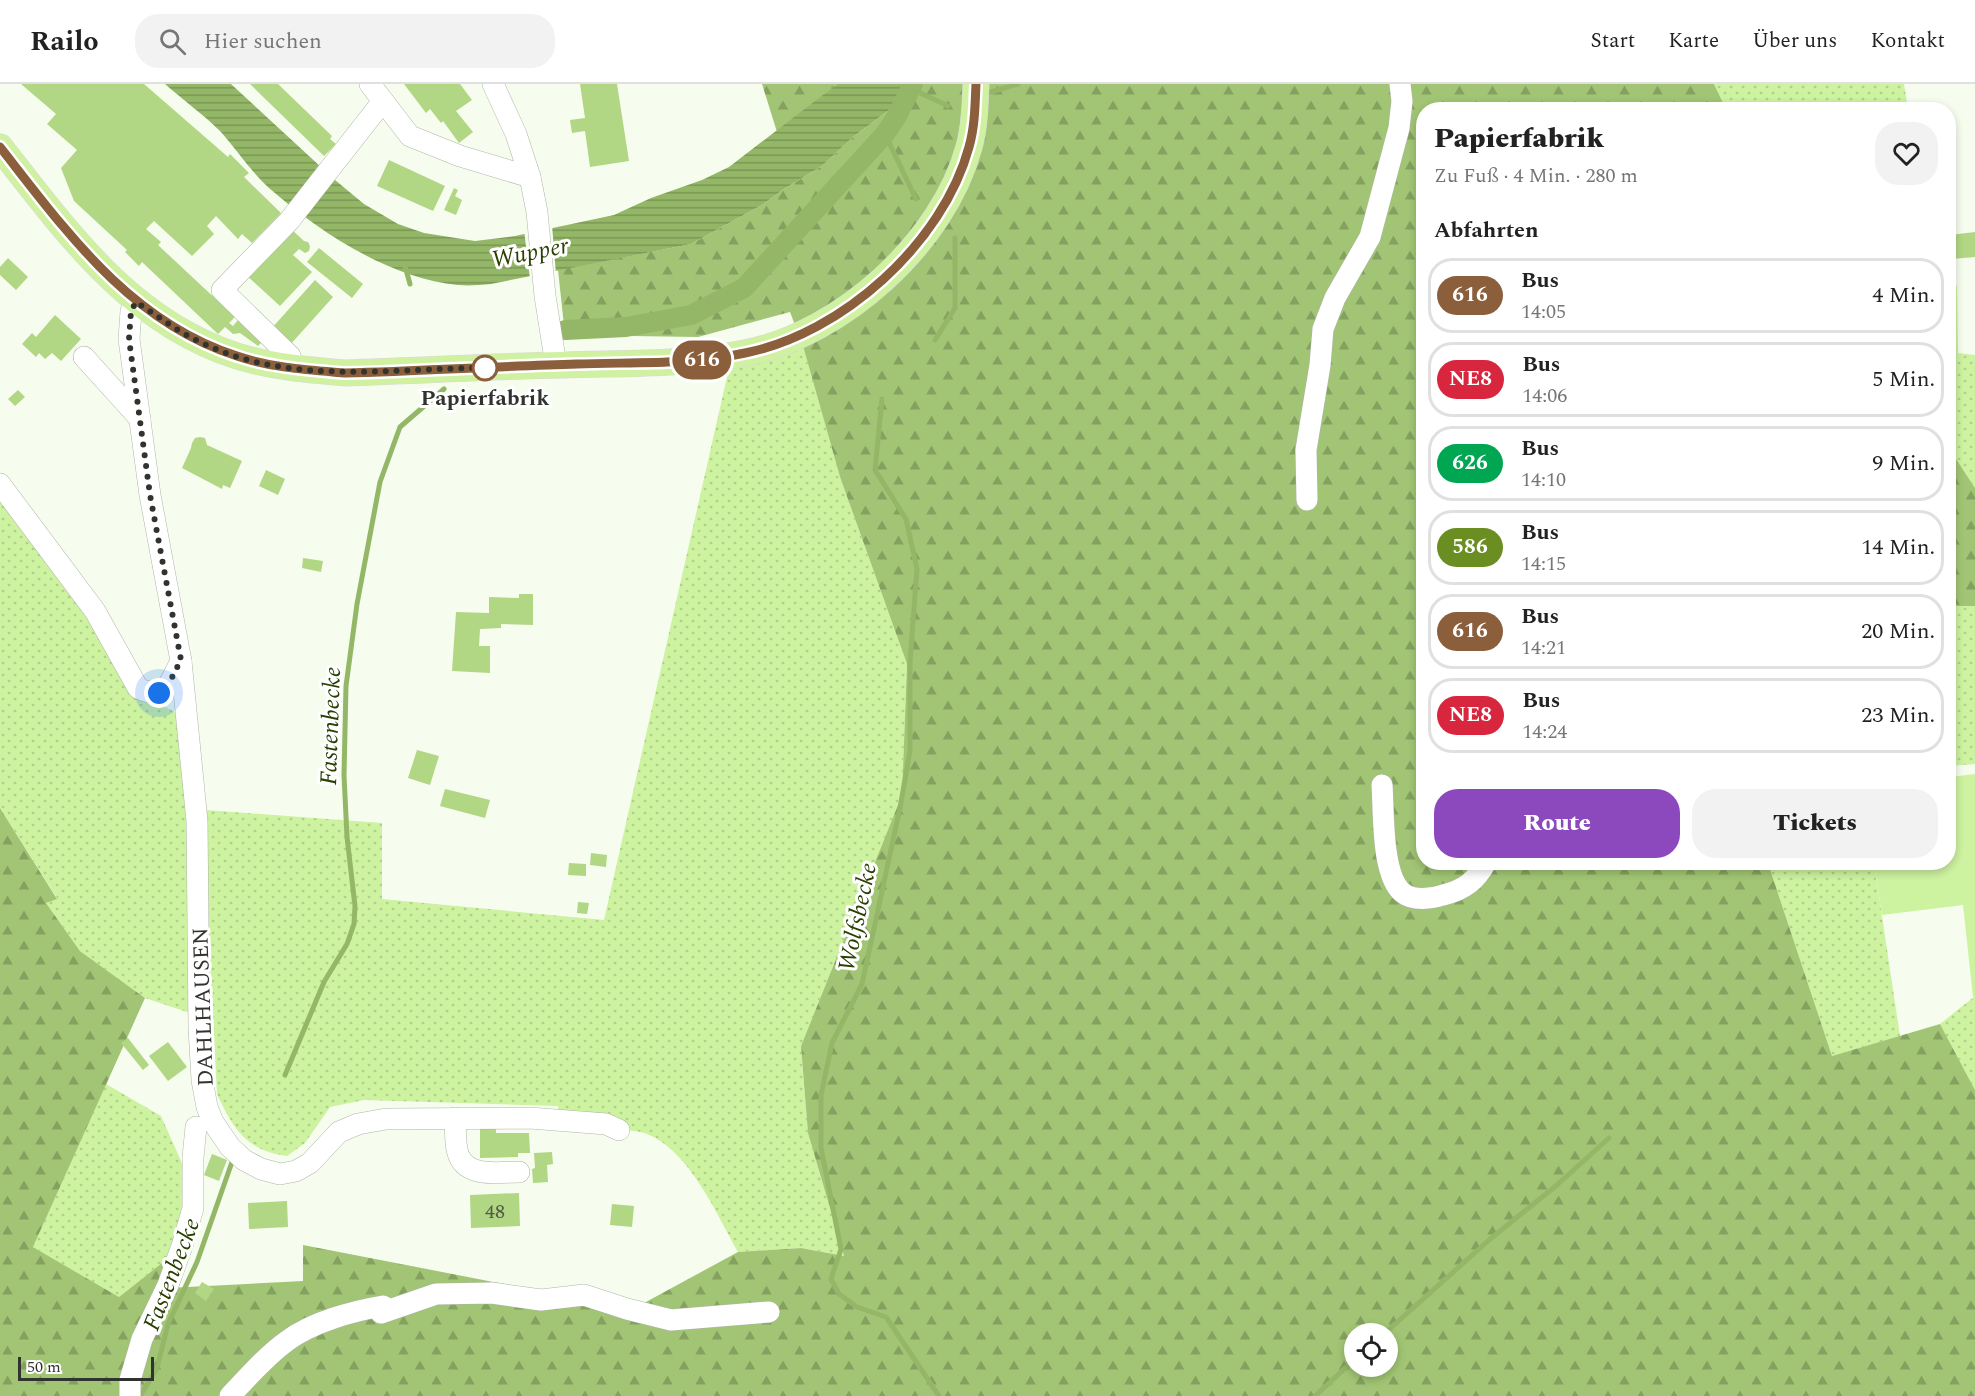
<!DOCTYPE html>
<html lang="de">
<meta charset="utf-8">
<style>
body{margin:0;font-family:Spectral,serif;background:#f2f2f2;color:#222;height:100vh;display:flex;flex-direction:column;font-size:22px;white-space:nowrap}
*{box-sizing:border-box;margin:0}
p{font-size:20px;color:#767676}
.icon{flex:none;width:33px;height:33px;fill:none;stroke:currentColor;stroke-width:2;stroke-linecap:round;stroke-linejoin:round}
.map{position:relative;flex:1;overflow:hidden}
.sheet{position:absolute;left:1416px;top:18px;width:540px;height:768px;display:flex;flex-direction:column;background:#fff;border-radius:24px;box-shadow:0 3px 9px #0003}
.sheet>*{flex:none}
.badge{padding:0 12px;border-radius:20px;font-size:21px;line-height:39px}
.controls{position:absolute;left:1344px;top:1239px;display:grid;gap:12px}
.controls a{display:grid;place-items:center;width:54px;height:54px;border-radius:50%;background:#fff;box-shadow:0 3px 9px #0003;font-size:30px}
.scale{position:absolute;left:18px;bottom:15px;width:136px;box-sizing:border-box;padding-left:6px;border:3px solid #31342e;border-top:0;font-size:16px;line-height:21px;white-space:nowrap;color:#31342e;-webkit-text-stroke:4px #fff;paint-order:stroke}
.you{position:absolute;width:30px;height:30px;margin:-15px;border:4px solid #fff;border-radius:50%;background:#1a73e8;box-shadow:0 0 0 9px #1a73e833}
.map>.badge{position:absolute;translate:-50% -50%;box-shadow:0 0 0 3px #fff}
h2{padding:0 18px;font-size:22px;line-height:54px}
.round{display:grid;place-items:center;flex:none;width:63px;height:63px;border-radius:24px;background:#f2f2f2}
.summary{display:flex;align-items:center;justify-content:space-between;height:102px;padding:0 18px}
h1{font-size:28px;font-weight:800;line-height:45px}
.button{display:flex;gap:12px;margin-top:auto;padding:12px 18px}
.button a{flex:1;height:69px;border-radius:24px;background:#8c49bd;color:#fff;font-size:24px;font-weight:800;line-height:69px;text-align:center}
.button a+a{background:#f2f2f2;color:#222}
ul{padding:0;list-style:none}
li{display:flex;align-items:center;gap:18px;height:75px;margin:0 12px 9px;padding:0 6px;border:3px solid #e0e0e0;border-radius:24px}
li div{flex:1}
li b{display:block;font-size:22px}
li em{font-style:normal}
li .badge{min-width:66px;font-weight:700;text-align:center}
header{display:flex;align-items:center;gap:36px;box-sizing:border-box;height:84px;padding:0 30px;background:#fff;border-bottom:2px solid #e0e0e0}
header strong{font-size:28px}
nav{display:flex;gap:33px;margin-inline-start:auto;font-size:21px}
.search{width:420px;height:54px;background:#f2f2f2;display:flex;align-items:center;gap:15px;box-sizing:border-box;padding:0 21px;border-radius:24px;color:#767676;font-size:22px}
.map>svg:first-child{display:block}
.grass{fill:url(#grass-dots)}
.forest{fill:url(#forest-firs);fill-rule:evenodd}
.garden{fill:#cdf2a0}
.water{fill:url(#water-rules)}
.pier{fill:#f6fdef}
.lines{fill:none;stroke-linecap:round;stroke-linejoin:round}
.stream{stroke:#94b767;stroke-width:5}
.canal{stroke:#94b767;stroke-width:20}
.building{fill:#b1d684}
.minor-casing{stroke:#afb6a8;stroke-width:22}
.major-casing{stroke:#dadad9;stroke-width:27}
.minor{stroke:#fff;stroke-width:21}
.major{stroke:#d0f1a1;stroke-width:26}
.line-casing{stroke:#fff;stroke-width:14}
.line{stroke:#8b5e3c;stroke-width:9}
.walk{stroke:#31342e;stroke-width:6;stroke-dasharray:0 10.8}
.stop-dot{fill:#fff;stroke:#8b5e3c;stroke-width:3}
.labels{text-anchor:middle;stroke-width:6;stroke-linejoin:round;paint-order:stroke}
.number-label{font-size:20px;fill:#515c44}
.stop-label{font-size:22px;font-weight:bold;fill:#31342e;stroke:#fff}
.street-label{font-size:22px;fill:#31342e;stroke:#fff}
.water-label{font-size:24px;font-style:italic;fill:#2a3f02;stroke:#fff}
</style>
<header>
<strong>Railo</strong>
<div class="search"><svg class="icon" aria-label="search" viewBox="0 0 24 24"><circle cx="10" cy="10" r="6"/><path d="M15 15l6 6"/></svg>Hier suchen</div>
<nav><a>Start</a><a>Karte</a><a>Über uns</a><a>Kontakt</a></nav>
</header>
<div class="map">
<svg width="1975" height="1312" viewBox="0 0 1975 1312">
<defs>
<pattern id="grass-dots" width="8" height="8" patternUnits="userSpaceOnUse" patternTransform="scale(1.5)"><rect width="8" height="8" fill="#cdf2a0"/><path d="M2 2h.1M6 6h.1" fill="none" stroke="#b0d08a" stroke-width="1.8" stroke-linecap="round"/></pattern>
<pattern id="forest-firs" width="22" height="20" patternUnits="userSpaceOnUse" patternTransform="scale(1.5)"><rect width="22" height="20" fill="#a1c574"/><path d="M5 1l3.5 6h-7zM16 11l3.5 6h-7z" fill="#84a160"/></pattern>
<pattern id="water-rules" width="6" height="5" patternUnits="userSpaceOnUse" patternTransform="scale(1.5)"><rect width="6" height="5" fill="#94b767"/><path d="M0 2.5h6" fill="none" stroke="#799655"/></pattern>
</defs>
<rect width="100%" height="100%" fill="#f6fdef"/>
<g class="grass">
<path d="M1714,0H1904L1908,25H1726Z"/>
<path d="M1948,194L1957,202L1958,269L1975,271V404L1949,364Z"/>
<path d="M803,262L840,393L907,580L902,711L801,962L808,1049L844,1172L801,1164L738,1168C717,1131 689,1066 647,1050C637,1046 626,1047 616,1045C596,1041 577,1036 558,1031V1022L364,1016L330,1023L305,1059L287,1072C247,1067 233,1045 217,1010L206,797V726L382,739V815L604,836L729,284Z"/>
<path d="M0,402L138,608L184,633L188,723L190,929L145,914L80,867L46,819L57,814L0,724Z"/>
<path d="M1948,522H1975V680L1949,682Z"/>
<path d="M1768,779H1874L1900,952L1832,972Z"/>
<path d="M1975,912V1006L1940,940Z"/>
<path d="M106,1000L161,1032L189,1095L181,1164L119,1213L33,1163Z"/>
</g>
<g class="forest">
<path d="M762,0H837L777,48Z"/>
<path d="M924,0H1714L1726,25L1424,26V778L1768,779L1832,972L1940,940L1975,1006V1312H0V724L57,815L46,819L80,867L145,914L33,1163L119,1213L181,1164L168,1204L303,1197V1161L633,1225L738,1168L801,1164L844,1172L808,1049L801,962L902,711L907,580L840,393L803,262L790,228L698,253L565,251L558,186L691,160L762,121L784,105L822,82L853,53ZM1354,1250H1388V1282H1354Z"/>
<path d="M1949,364L1975,404V522H1949Z"/>
</g>
<path class="garden" d="M1975,690V912L1973,913L1963,821L1882,831L1874,779L1948,778L1949,693Z"/>
<path class="water" d="M165,0H231L335,96L364,120L398,140L424,149L475,157L515,152L614,131L651,114L702,96L729,83L837,0H924L853,53L822,82L784,105L762,121L691,160L491,200C480,201 469,202 458,201C391,195 319,148 269,104C251,88 237,66 221,48C204,31 183,16 165,0Z"/>
<path class="pier" d="M552,141L556,190L530,195L524,146Z"/>
<g class="lines">
<g class="stream">
<path d="M910,4L948,22"/>
<path d="M991,8L1018,0"/>
<path d="M885,50L916,115"/>
<path d="M405,182L410,200"/>
<path d="M935,256L955,224V154"/>
<path d="M882,315L875,386L906,435L917,485L910,578V667L900,724L862,900L832,959L821,1011V1064L841,1165L831,1195L839,1210L857,1223L886,1233L939,1312"/>
<path d="M285,991L324,898L347,860L354,840L355,822L347,753L344,691L346,602L357,520L380,398L400,343L444,305"/>
<path d="M1384,1250L1489,1156L1557,1101L1609,1054"/>
<path d="M140,1312L157,1284L168,1240L197,1178L232,1078"/>
<path d="M1315,1312L1354,1276"/>
</g>
<path class="canal" d="M565,246L626,243L691,231L744,204L885,50L897,32L913,0"/>
</g>
<g class="building">
<path d="M21,0H144L228,73L230,70L249,89L244,93L281,129L252,159L242,150L238,155L216,132L207,142L214,150L192,172L154,137L146,145L161,158L158,161L235,233L229,239L233,242L238,236L262,258L258,262L240,249L233,250L225,243L218,250L142,178L139,182L125,168L127,166L74,117L61,84L77,66L47,40L56,30Z"/>
<path d="M250,0H278L332,52L330,55L336,60L324,72Z"/>
<path d="M404,0H460L472,16L456,27L473,48L459,59L443,37L441,39L430,25L426,29Z"/>
<path d="M580,0H617L629,77L590,83L585,47L572,49L570,36L585,34Z"/>
<path d="M389,76L445,102L433,127L377,102Z"/>
<path d="M454,104L458,106L455,112L462,116L456,131L444,126Z"/>
<path d="M290,144L304,157L308,158L310,162L309,167L305,169L299,165L293,171L312,188L280,222L246,191Z"/>
<path d="M1975,148V173L1952,175L1950,151Z"/>
<path d="M319,164L363,200L352,214L307,178Z"/>
<path d="M8,174L28,193L16,206L0,191V183Z"/>
<path d="M315,196L333,213L289,262L271,245Z"/>
<path d="M55,231L81,255L61,277L52,269L45,275L39,269L36,273L22,260L32,249L36,253Z"/>
<path d="M18,306L25,313L15,322L8,315Z"/>
<path d="M200,353L205,354L207,361L242,377L230,404L223,401L222,405L182,384L191,364L192,359L195,354Z"/>
<path d="M266,386L285,395L278,411L259,402Z"/>
<path d="M303,474L323,477L321,488L302,484Z"/>
<path d="M519,510H533V541L501,540V544L480,545L479,562H490V589L452,587L456,528L489,529V513L519,514Z"/>
<path d="M417,666L439,672L430,701L408,694Z"/>
<path d="M445,705L490,716L485,734L440,722Z"/>
<path d="M591,769L607,771L606,783L590,781Z"/>
<path d="M569,779L586,780V792L568,791Z"/>
<path d="M578,818L589,819L587,830L577,829Z"/>
<path d="M128,954L149,981L143,986L121,959Z"/>
<path d="M168,958L187,983L168,997L149,972Z"/>
<path d="M480,1040H496V1049H529L530,1069H518V1073L480,1074Z"/>
<path d="M552,1068L553,1080L547,1081L548,1098L533,1099L532,1085L535,1084L534,1069Z"/>
<path d="M212,1070L227,1076L219,1097L204,1091Z"/>
<path d="M519,1109L520,1142L471,1144L470,1111Z"/>
<path d="M287,1117L288,1143L249,1145L248,1119Z"/>
<path d="M612,1120L634,1122L632,1143L610,1141Z"/>
<path d="M202,1198L214,1205L206,1217L195,1209Z"/>
</g>
<g class="lines">
<g class="minor-casing">
<g id="minor">
<path d="M370,0L383,17"/>
<path d="M493,0L516,50L530,93L537,128L545,212L556,281"/>
<path d="M136,218L131,227L129,255L150,411L181,577L197,737L199,944L202,996L207,1023L213,1038L230,1063L244,1076L261,1085L280,1090L296,1087L310,1079L339,1048L358,1040L386,1035L530,1034L606,1040L619,1046"/>
<path d="M84,273L140,335"/>
<path d="M294,284L290,272L222,206L289,137L383,17L410,52L460,72L530,93"/>
<path d="M0,400L95,527L138,604C167,618 169,599 181,577"/>
<path d="M1307,416L1306,366L1320,281L1323,245L1335,214L1370,153L1399,44L1402,17L1400,0"/>
<path d="M1382,701C1384,726 1381,792 1403,809C1413,817 1432,815 1443,811C1464,806 1476,797 1486,778"/>
<path d="M455,1034C456,1046 454,1061 459,1072C468,1094 500,1088 519,1088"/>
<path d="M381,1229L436,1210L492,1209L541,1216L584,1211L627,1225L671,1236L769,1228"/>
<path d="M130,1312V1296L142,1255L168,1201L183,1159L193,1124V1073L196,1043"/>
<path d="M230,1312C248,1293 266,1272 287,1257C312,1238 353,1227 383,1222L389,1226"/>
</g>
</g>
<g class="major-casing">
<path id="major" d="M0,63C66,147 130,238 237,272C272,283 309,286 345,289C418,287 491,282 564,281C624,279 686,281 745,269C842,250 943,159 969,63C975,42 975,21 976,0"/>
</g>
<use href="#minor" class="minor"/>
<use href="#major" class="major"/>
</g>
<g class="lines">
<g class="line-casing">
<path id="line" d="M0,63C66,147 130,238 237,272C272,284 309,286 345,289C423,287 500,282 577,280C633,278 690,281 745,269C842,250 943,159 969,63C975,42 975,21 976,0"/>
</g>
<use href="#line" class="line"/>
<path class="walk" d="M159,609L167,603L181,576L150,411L129,255L131,227L136,218C158,232 178,248 202,259C291,302 391,284 485,284"/>
</g>
<circle class="stop-dot" cx="485" cy="284" r="12"/>
<g class="labels">
<g class="number-label">
<text x="495" y="1134">48</text>
</g>
<g class="stop-label">
<text x="485" y="321">Papierfabrik</text>
</g>
<g class="street-label">
<text transform="translate(202 923) rotate(-92)" y="8">DAHLHAUSEN</text>
</g>
<g class="water-label">
<text transform="translate(530 168) rotate(-11)" y="8">Wupper</text>
<text transform="translate(330 642) rotate(-88)" y="8">Fastenbecke</text>
<text transform="translate(857 833) rotate(-78)" y="8">Wolfsbecke</text>
<text transform="translate(171 1190) rotate(-69)" y="8">Fastenbecke</text>
</g>
</g>
</svg>
<div class="controls">
<a><svg class="icon" aria-label="locate" viewBox="0 0 24 24"><circle cx="12" cy="12" r="6"/><path d="M12 2v4M12 18v4M2 12h4M18 12h4"/></svg></a>
</div>
<div class="scale">50 m</div>
<div class="you" style="left:159px;top:609px"></div>
<b class="badge" style="left:702px;top:276px;background:#8b5e3c;color:#fff">616</b>
<section class="sheet">
<div class="summary"><div><h1>Papierfabrik</h1><p>Zu Fuß · 4 Min. · 280 m</p></div><a class="round"><svg class="icon" aria-label="heart" viewBox="0 0 24 24"><path d="M12 20l-8-8c-3-5 5-10 8-4 3-6 11-1 8 4z"/></svg></a></div>
<h2>Abfahrten</h2>
<ul>
<li><span class="badge" style="background:#8b5e3c;color:#fff">616</span><div><b>Bus</b><p>14:05</p></div><em>4 Min.</em></li>
<li><span class="badge" style="background:#d7263d;color:#fff">NE8</span><div><b>Bus</b><p>14:06</p></div><em>5 Min.</em></li>
<li><span class="badge" style="background:#00a651;color:#fff">626</span><div><b>Bus</b><p>14:10</p></div><em>9 Min.</em></li>
<li><span class="badge" style="background:#6b8e23;color:#fff">586</span><div><b>Bus</b><p>14:15</p></div><em>14 Min.</em></li>
<li><span class="badge" style="background:#8b5e3c;color:#fff">616</span><div><b>Bus</b><p>14:21</p></div><em>20 Min.</em></li>
<li><span class="badge" style="background:#d7263d;color:#fff">NE8</span><div><b>Bus</b><p>14:24</p></div><em>23 Min.</em></li>
</ul>
<div class="button"><a>Route</a><a>Tickets</a></div>
</section>
</div>
